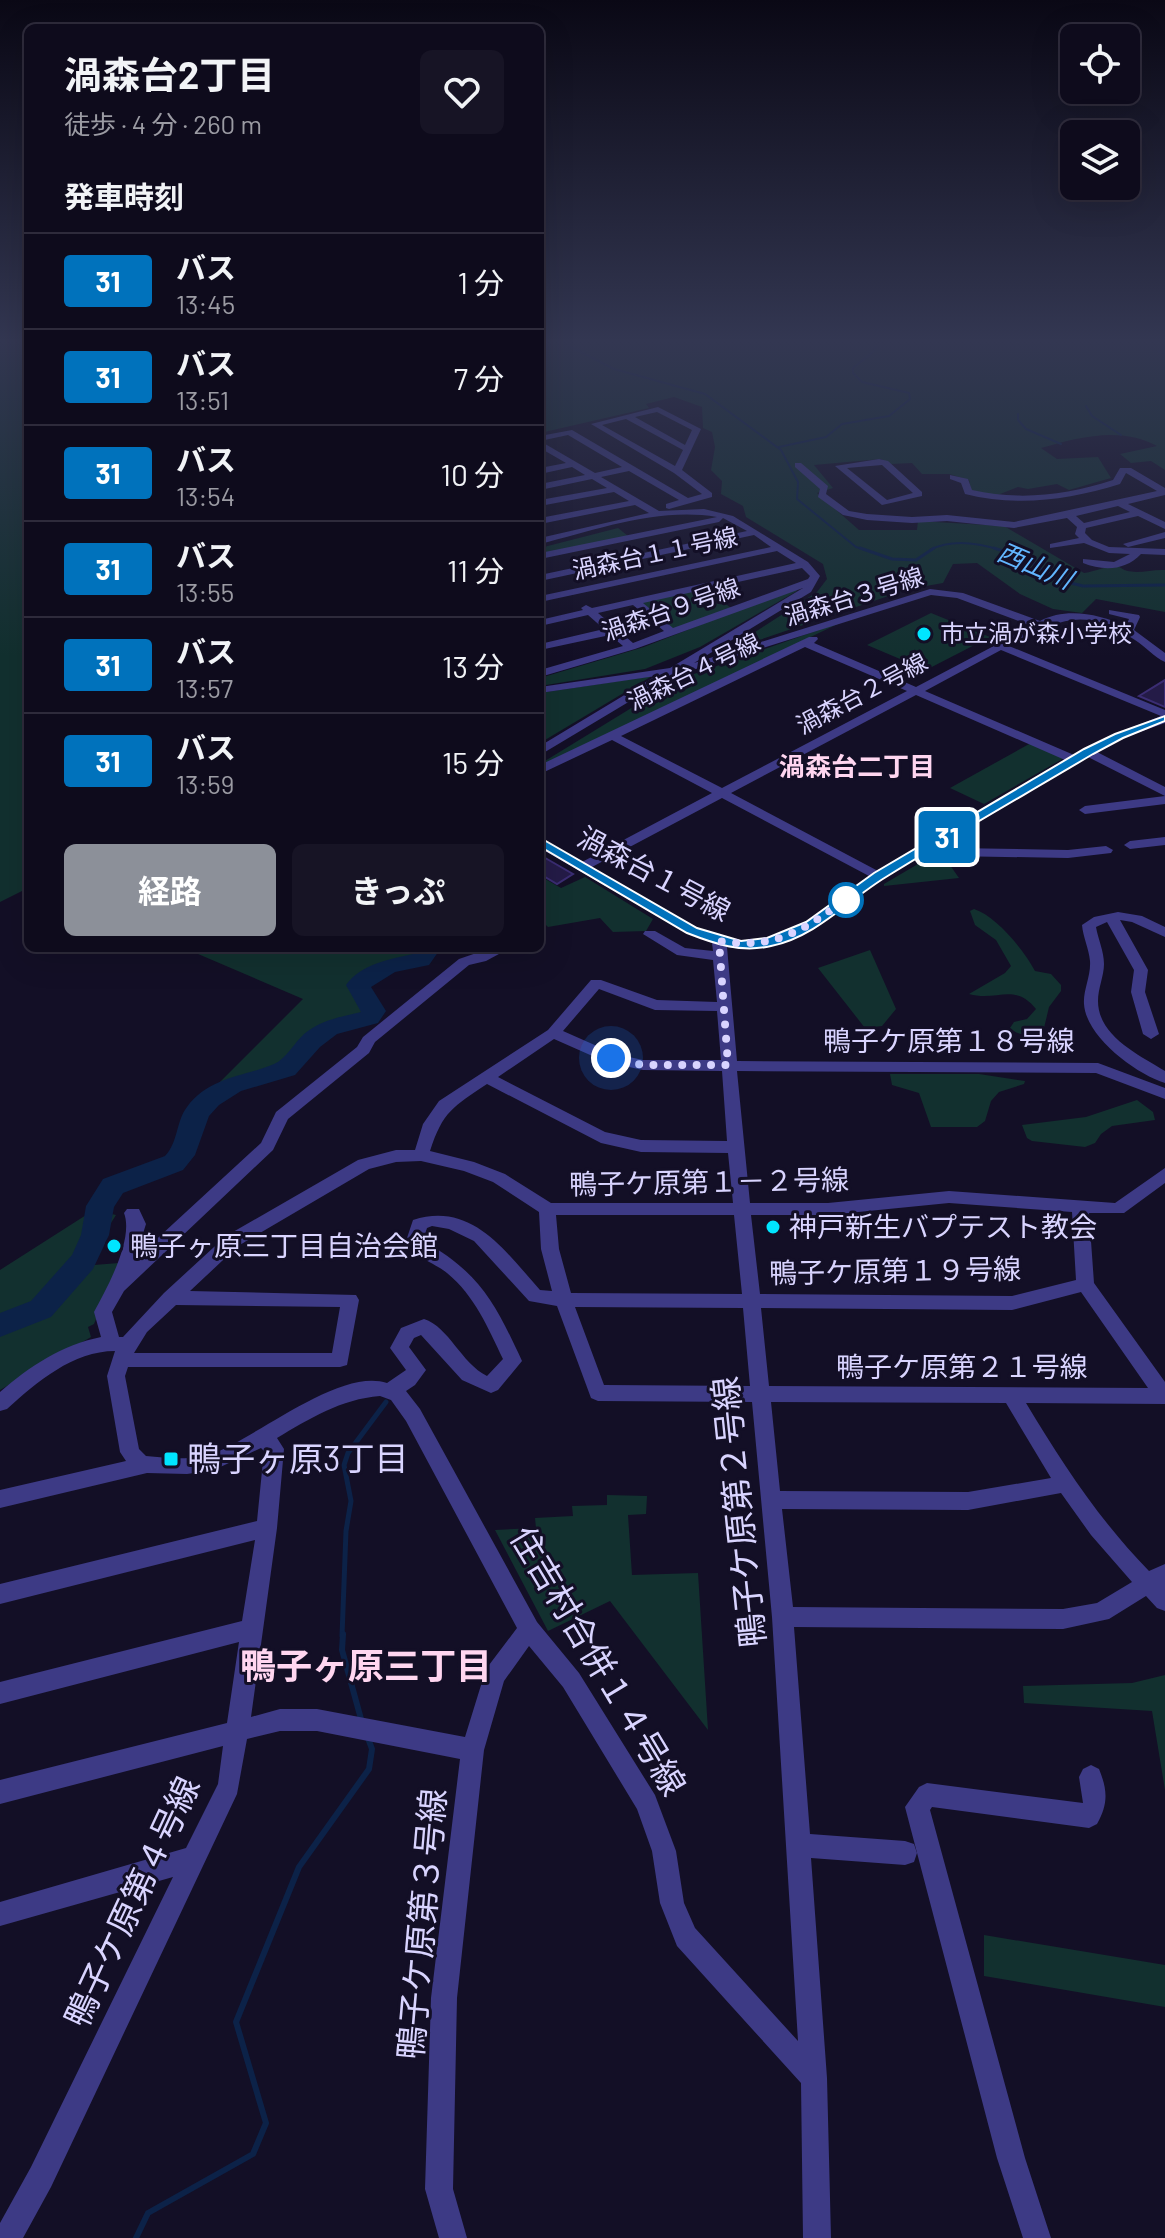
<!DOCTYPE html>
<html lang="ja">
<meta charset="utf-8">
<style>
body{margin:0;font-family:Barlow,"Noto Sans JP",sans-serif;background:#171425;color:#f1f3f6;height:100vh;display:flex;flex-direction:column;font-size:30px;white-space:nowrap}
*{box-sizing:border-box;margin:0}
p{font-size:26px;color:#9b9ba3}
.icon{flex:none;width:44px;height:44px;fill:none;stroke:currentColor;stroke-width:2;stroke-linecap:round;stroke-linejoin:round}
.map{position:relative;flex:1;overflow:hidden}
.panel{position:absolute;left:24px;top:24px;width:520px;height:928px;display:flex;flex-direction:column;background:#0e0b1c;border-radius:12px;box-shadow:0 8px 32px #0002,0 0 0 2px #2e2b3b}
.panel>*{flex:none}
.badge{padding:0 16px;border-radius:6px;font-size:28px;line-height:52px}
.fabs{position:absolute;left:1060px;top:24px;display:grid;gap:16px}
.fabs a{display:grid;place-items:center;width:80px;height:80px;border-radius:12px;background:#0e0b1c;box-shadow:0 8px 32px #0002,0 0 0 2px #2e2b3b;font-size:40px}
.you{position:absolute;width:40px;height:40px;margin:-20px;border:6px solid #fff;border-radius:50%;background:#1a73e8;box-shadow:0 0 0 12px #1a73e833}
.map>.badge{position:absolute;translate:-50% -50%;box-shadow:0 0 0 4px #fff}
h2{padding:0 40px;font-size:30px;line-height:72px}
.round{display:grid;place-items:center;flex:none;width:84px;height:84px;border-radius:12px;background:#171425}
.overview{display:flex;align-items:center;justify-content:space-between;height:136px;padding:0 40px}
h1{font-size:38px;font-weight:700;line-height:60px}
.action{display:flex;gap:16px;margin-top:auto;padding:16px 40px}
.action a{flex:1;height:92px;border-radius:12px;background:#8c9099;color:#fff;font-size:32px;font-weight:700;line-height:92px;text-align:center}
.action a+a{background:#171425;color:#f1f3f6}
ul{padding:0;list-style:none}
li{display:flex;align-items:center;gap:24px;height:96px;padding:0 40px;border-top:2px solid #2e2b3b}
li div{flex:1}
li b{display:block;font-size:30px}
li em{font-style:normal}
li .badge{min-width:88px;font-weight:700;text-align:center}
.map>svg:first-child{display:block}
.green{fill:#12302f}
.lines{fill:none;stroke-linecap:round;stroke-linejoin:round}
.stream-far3{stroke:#0c2248;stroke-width:2}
.stream-far2{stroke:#0c2248;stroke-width:3}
.stream-far1{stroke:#0c2248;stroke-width:5}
.stream{stroke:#0c2248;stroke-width:6}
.river{fill:#0c2248;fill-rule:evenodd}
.building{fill:#241b47;stroke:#3b2d73;stroke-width:2}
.minor{fill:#3d3a85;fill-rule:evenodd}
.line{fill:#0072bc;stroke:#fff;stroke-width:2}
.walk{stroke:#d9d4ff;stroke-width:8;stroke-dasharray:0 14.4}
.poi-dot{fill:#00e5ff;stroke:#130f26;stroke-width:3}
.stop-dot{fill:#fff;stroke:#0072bc;stroke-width:4}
.labels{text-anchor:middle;stroke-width:6;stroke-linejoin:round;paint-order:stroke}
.far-street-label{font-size:24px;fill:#d9d4ff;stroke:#130f26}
.far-poi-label{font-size:24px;fill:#d9d4ff;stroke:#130f26;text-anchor:start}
.far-water-label{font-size:26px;font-style:italic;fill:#62b6ff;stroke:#130f26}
.far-neighbourhood-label{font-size:26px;font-weight:bold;fill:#ffd6f0;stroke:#130f26}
.street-label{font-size:28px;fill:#d9d4ff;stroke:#130f26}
.poi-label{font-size:28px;fill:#d9d4ff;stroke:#130f26;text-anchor:start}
.near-poi-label{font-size:34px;fill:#d9d4ff;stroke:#130f26;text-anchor:start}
.near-street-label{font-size:34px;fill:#d9d4ff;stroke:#130f26}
.near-neighbourhood-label{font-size:36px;font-weight:bold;fill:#ffd6f0;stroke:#130f26}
</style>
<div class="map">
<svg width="1165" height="2238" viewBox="0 0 1165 2238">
<rect width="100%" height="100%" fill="#130f26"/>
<g class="green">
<path d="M0,342H28V888L0,902Z"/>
<path d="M540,342H1165V470L1151,461L1131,463L1120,454L1157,446C1121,426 1079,437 1041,448L1057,459L1098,457L1111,478L1069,490L1057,484L1028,489L1018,487L995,496L971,490L969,480L949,474H922L912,463L891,464L881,459L814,465L833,488L817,493L859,530H917L918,521L1004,526L1084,573C1097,571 1105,566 1118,566C1131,577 1149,569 1165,570V612L1096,599L1082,613L1053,609L1020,594L977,563L953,564L943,583L909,589L724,652L817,592L827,579L823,564L746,517L743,506L721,494L722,481L711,470L715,447L712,432L703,428L702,407L674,397L646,404L649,408L540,433Z"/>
<path d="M618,528L628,536L540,555V548Z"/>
<path d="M705,588L731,608L674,630L640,603Z"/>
<path d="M795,588L797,591L700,647L645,669L540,686V678L644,647Z"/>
<path d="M931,613L990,637L926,670L867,645Z"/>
<path d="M844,621L545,764H540L677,680Z"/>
<path d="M652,676L545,740L540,737V693Z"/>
<path d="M1031,743L1064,758L984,804L950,788Z"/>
<path d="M940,851L959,878L884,886V884Z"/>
<path d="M540,876L561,888L585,877L653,919L646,931L613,932L600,918L548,927L540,919Z"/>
<path d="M974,909C996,916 1024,950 1035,971L1051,974L1061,985V991L1049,1007L1044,1028C1032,1036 1021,1038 1010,1028L1014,1022L1027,1019L1036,1009C1014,982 997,1002 969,994L1005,973L1011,966L996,940L975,925L970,911Z"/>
<path d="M184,948H430L355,990L366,1009L269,1068L219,1083L303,999Z"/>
<path d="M870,950L896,1009L882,1026L865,1028L818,968Z"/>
<path d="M890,1074H979L1025,1081L1024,1084L999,1092L991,1101L985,1121L977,1127H931L919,1093L892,1085Z"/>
<path d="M1137,1100L1153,1112L1155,1120L1112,1126L1101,1134L1095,1143L1085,1147L1032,1141L1027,1138L1022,1125L1086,1117Z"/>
<path d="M94,1210L116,1215L97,1245L94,1265L119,1263L94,1324L88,1327L91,1337L0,1390V1270Z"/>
<path d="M607,1495L647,1496L646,1514L628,1515L632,1575L698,1573L708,1730L610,1601L548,1631L495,1530L536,1528L535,1518L573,1516L572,1506L607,1505Z"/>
<path d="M1165,1675V1790L1152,1711L1024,1703L1023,1686L1132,1683Z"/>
<path d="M984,1935L1165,1965V2007L984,1976Z"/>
</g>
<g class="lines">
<g class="stream-far3">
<path d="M562,342L614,369L705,394L781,450L798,482L797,499L856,547L866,550"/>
<path d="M1158,351L1165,354"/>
<path d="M1086,406L1092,416L1121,435"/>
<path d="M1018,414V420L1026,429L1061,444"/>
<path d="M779,447L826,437L842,424L889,416L910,399L909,393L862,382L853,373V368L873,352L878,342"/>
<path d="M930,550C951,539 978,543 1000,550"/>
</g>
<g class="stream-far2">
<path d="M860,548L892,559L916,560L934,548"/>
<path d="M994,548C1013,554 1038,561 1050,578L1083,586L1165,585"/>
</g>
<path class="stream-far1" d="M342,1636L346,1531L351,1501L344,1465L348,1453L386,1402"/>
<g class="stream">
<path d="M343,1634L342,1650L361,1719"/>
<path d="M136,2238L148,2213L253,2154L266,2123L236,2022L299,1867L369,1769L372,1749L368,1738"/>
</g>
<path class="river" d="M418,948H441L429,965L395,972L371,987L386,1011L378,1023L337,1034L320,1047L295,1075L241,1091L219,1105L209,1116L195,1155L183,1170L123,1193L114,1207L109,1235L93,1269L51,1317L0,1337V1313L31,1301L72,1255L81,1235L86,1206L103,1179L165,1156C178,1143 176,1121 187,1107C209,1077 243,1077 274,1064C286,1059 294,1043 304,1034C321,1020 340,1017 361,1012L346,985C361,964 390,959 413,954Z"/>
</g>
<g class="building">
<path d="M1165,680V707L1139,696Z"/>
<path d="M540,855L573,874L557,884L540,874Z"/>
</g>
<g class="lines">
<g class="minor">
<path d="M658,407L701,429L682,470L712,493V497L669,509L666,508V504L679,500L629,471L601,477L659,511L704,509L733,516L808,562L820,576L811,592L694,663L930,589L963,593L1040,621C1066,607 1099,614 1126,626L1129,619L1109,614V610L1139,615L1140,617L1134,630L1165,653V662C1154,657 1146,647 1135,640C1083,605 1058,620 1009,646L1165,710V723L1123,738L1097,752L1165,787V796L1088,757L945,842L954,848L1068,850L1106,846L1113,850L1111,853L1068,858L951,856L936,847C918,858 899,868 882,879C835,911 789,958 727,947L737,1061L1098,1063L1165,1088V1099L1096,1073L737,1071L750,1203H828L949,1191L1115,1203L1165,1168V1183L1124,1213H1089L1094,1283L1165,1382V1404L1026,1403C1062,1463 1100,1521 1149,1571L1165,1564V1611L1157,1608L1146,1596L1109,1619L1063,1629L794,1627L810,1834L905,1841L914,1844L917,1853L914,1862L905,1865L811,1858L827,2078L831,2238H803L801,2083L677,1946L660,1903L652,1851L637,1809L563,1687L529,1646L504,1681L484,1750L457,1998L453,2189L467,2238H439L425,2189L431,1998L460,1759L317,1731H280L247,1739L237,1794L51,2187L23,2238H0V2223L31,2167L173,1877L0,1926V1902L186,1848L218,1784L223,1746L0,1804V1780L227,1723L239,1642L0,1704V1682L242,1621L255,1540L0,1604V1584L257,1521L264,1451L261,1448L214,1470L187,1474L147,1473L0,1508V1490L126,1461L120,1452L107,1376L115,1351C73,1351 37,1382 7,1409L0,1411V1392C30,1366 62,1345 101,1337L94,1312C107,1288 134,1239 124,1213L127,1209H139L146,1224L135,1259L261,1143L276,1112L357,1047L363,1037L459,959L491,948H510L486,961L469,965L375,1042L369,1053L288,1119L273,1150L124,1291L112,1312L119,1337H123L164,1293L226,1236L358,1160L396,1150H415L423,1124L439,1101L548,1030L591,980H601L657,1000L717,1002L713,960L677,955L643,934L645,931H655L685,948L713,951L712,943L687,933L540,848V839L582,862L712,793L612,740L540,774V765L809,637H817L818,639L814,643L916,687L1032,626L957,598L931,595L696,669L687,667L540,755V746L656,676L540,693V687L670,668L803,588L635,649L540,677V670L623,646L610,635L540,650V644L604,629L588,615L540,626V620L583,610L581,608L586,605L592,608L796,563L777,551L540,602V596L771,547L754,535L540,581V575L747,531L723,518L719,522L540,559V553L717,517C658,507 596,530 540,544V538L649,513L635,505L540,524V518L629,501L614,492L540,506V500L607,488L592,479L540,490V484L585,475L572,467L540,474V468L566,463L540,448V436L572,430L688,498L702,494L674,473L591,424ZM657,412L692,430L685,445L635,417ZM626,419L683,450L675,466L602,425ZM568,435L622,467L595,473L540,441ZM802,568L810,576L808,579L673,628L643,603ZM633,605L664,631L633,643L598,613ZM805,647L907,691L722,788L621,736ZM1001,650L1161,716L1115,734L1074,755L925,691ZM916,695L1065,760L878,871L731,793ZM722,798L869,876C848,891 827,911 804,923C785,932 761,942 739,940C700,938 628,888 592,867ZM599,989L655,1010L717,1011L721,1060H643L615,1054L563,1031ZM554,1039L606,1062L643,1070L722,1071L727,1141L641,1140L605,1132L498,1077ZM487,1084L601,1143L641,1152L728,1153L733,1203H551L505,1174L474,1162L430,1151C443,1111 453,1107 487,1084ZM421,1161L464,1171L493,1182L539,1212L541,1249L552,1291L540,1290C505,1251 472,1201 413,1220L405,1244C414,1257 435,1263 447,1273C475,1296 488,1328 503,1359L487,1376C461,1363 449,1327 424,1319L401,1328L390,1348L406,1370L387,1383C341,1367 257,1437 214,1453C193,1461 168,1458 146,1456L139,1449L125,1376L128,1367H340L347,1365L359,1300L356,1295L190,1291L238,1246L369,1169L396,1162ZM949,1203L1072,1212L1076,1280L1012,1296L760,1294L751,1215H828ZM556,1215H734L742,1294L571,1293L559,1249ZM432,1226L449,1229L474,1241L529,1301L557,1306L591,1398L598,1401L752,1402L772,1617L798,2041L695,1928L684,1903L676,1851L655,1795L579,1673L537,1622L420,1409L406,1391L415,1385L426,1370L409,1347L414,1338L421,1335L462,1380L491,1393L498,1390L522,1361C496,1305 480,1272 423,1241L427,1228ZM1081,1292L1148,1388L769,1386L761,1308L1012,1310ZM176,1305L340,1307L332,1353H134L147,1332ZM575,1307L743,1308L750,1386L604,1385ZM380,1396L391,1400L406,1421L517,1628L486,1669L465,1737L317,1709H280L251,1717L277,1528L284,1449L277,1438C309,1419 341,1399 380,1396ZM771,1402L1006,1403L1051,1478L968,1492L780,1491ZM1061,1493L1091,1535L1132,1582L1097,1603L1063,1609L793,1607L782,1509L968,1510Z"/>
<path d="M879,459L888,461L922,492V496L882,505L835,466ZM882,465L913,493L887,500L847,468Z"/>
<path d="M795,463H801L828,486L826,494L849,511L867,514L912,517L947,515L1014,522L1157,491L1126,473L1120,484C1068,500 1018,507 965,494L961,483L950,479V475L968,479L972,490C1020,501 1067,495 1113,480L1120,468H1131L1165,488V495L1128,504L1165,522V529L1138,516L1086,528L1085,533L1092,540L1109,547L1165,549V555L1141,554C1125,571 1103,571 1083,563V559L1114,562L1130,554L1109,553L1084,543L1050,548V544L1079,538L1075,534L1077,527L1067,518L1014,528L947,521L912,523L867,520L843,515L818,497L820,489L795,467ZM1118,506L1130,512L1084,523L1076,516Z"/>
<path d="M1165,532V538L1128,547L1123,544Z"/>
<path d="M1165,796V804L1085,814L1079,810L1085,806Z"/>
<path d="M1165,837V845L1130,849L1124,845L1130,841Z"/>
<path d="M1118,912L1142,916L1165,927V937L1132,922L1120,920L1148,970L1145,992L1159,1034L1151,1039L1143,1034L1131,992L1134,970L1107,922L1096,927C1098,939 1104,951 1104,964C1104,976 1098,988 1098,1001C1098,1036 1139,1055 1165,1071V1083C1136,1074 1086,1037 1084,1004C1083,990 1091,976 1090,961C1089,949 1083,937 1082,925L1094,917Z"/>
<path d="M1091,1765L1099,1769C1108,1791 1108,1804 1097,1824L1089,1828L932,1807L930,1810L1025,2158L1051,2238H1023L997,2158L905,1807L919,1787L927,1783L1083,1803L1079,1777L1083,1769Z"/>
</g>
</g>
<linearGradient id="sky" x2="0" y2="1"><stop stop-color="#0a0815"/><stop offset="0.52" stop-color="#333752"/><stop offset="1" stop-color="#333752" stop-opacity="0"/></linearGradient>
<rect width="1165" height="656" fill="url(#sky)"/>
<path class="line" d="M1165,716V721L1123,738L1093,754C1024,795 954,835 886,877C848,900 816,937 771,946C741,953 715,944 687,933L534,843L544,840L697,928L741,941L767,938L806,922L874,873L1084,749L1115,734Z"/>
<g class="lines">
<path class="walk" d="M611,1058L643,1065H728L719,941C779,951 809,926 856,892L846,900"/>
</g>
<g class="poi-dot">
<circle cx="924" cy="634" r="8"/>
<circle cx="773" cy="1227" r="8"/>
<circle cx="114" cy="1246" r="8"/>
<rect x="163" y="1451" width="16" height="16" rx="4"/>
</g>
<circle class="stop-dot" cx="846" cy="900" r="16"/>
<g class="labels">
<g class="far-street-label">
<text transform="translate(655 554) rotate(-12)" y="8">渦森台１１号線</text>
<text transform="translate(854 597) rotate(-17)" y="8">渦森台３号線</text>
<text transform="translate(671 610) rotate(-19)" y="8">渦森台９号線</text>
<text transform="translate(694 672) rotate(-26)" y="8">渦森台４号線</text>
<text transform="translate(862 694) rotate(-28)" y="8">渦森台２号線</text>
</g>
<g class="far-poi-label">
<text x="940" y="642">市立渦が森小学校</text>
</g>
<g class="far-water-label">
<text transform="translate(1035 566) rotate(23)" y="9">西山川</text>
</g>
<g class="far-neighbourhood-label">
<text x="857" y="776">渦森台二丁目</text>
</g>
<g class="street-label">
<text transform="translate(654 874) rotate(28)" y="10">渦森台１号線</text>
<text x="949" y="1051">鴨子ケ原第１８号線</text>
<text transform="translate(709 1182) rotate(-1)" y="10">鴨子ケ原第１－２号線</text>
<text transform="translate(895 1271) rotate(-1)" y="10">鴨子ケ原第１９号線</text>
<text x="962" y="1377">鴨子ケ原第２１号線</text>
</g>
<g class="poi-label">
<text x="789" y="1237">神戸新生バプテスト教会</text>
<text x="130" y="1256">鴨子ヶ原三丁目自治会館</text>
</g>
<g class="near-poi-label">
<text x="187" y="1471">鴨子ヶ原3丁目</text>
</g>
<g class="near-street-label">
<text transform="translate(739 1512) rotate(-96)" y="12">鴨子ケ原第２号線</text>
<text transform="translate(598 1661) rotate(59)" y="12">住吉村合併１４号線</text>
<text transform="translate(132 1902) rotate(-65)" y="12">鴨子ケ原第４号線</text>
<text transform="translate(422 1924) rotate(-85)" y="12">鴨子ケ原第３号線</text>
</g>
<g class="near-neighbourhood-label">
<text x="366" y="1679">鴨子ヶ原三丁目</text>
</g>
</g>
</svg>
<div class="fabs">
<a><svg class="icon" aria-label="locate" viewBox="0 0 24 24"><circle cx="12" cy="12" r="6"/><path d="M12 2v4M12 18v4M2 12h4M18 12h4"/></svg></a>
<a><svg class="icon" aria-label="layers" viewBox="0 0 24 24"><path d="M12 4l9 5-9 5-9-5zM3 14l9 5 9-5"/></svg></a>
</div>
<div class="you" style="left:611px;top:1058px"></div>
<b class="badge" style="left:947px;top:837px;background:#0072bc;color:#fff">31</b>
<section class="panel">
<div class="overview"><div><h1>渦森台2丁目</h1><p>徒歩 · 4 分 · 260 m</p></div><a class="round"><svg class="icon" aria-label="heart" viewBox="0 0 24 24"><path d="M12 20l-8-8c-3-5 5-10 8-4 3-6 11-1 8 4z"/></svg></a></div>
<h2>発車時刻</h2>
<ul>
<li><span class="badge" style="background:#0072bc;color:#fff">31</span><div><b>バス</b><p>13:45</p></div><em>1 分</em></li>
<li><span class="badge" style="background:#0072bc;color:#fff">31</span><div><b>バス</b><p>13:51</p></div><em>7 分</em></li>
<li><span class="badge" style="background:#0072bc;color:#fff">31</span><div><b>バス</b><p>13:54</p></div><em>10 分</em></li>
<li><span class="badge" style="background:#0072bc;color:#fff">31</span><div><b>バス</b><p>13:55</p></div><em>11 分</em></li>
<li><span class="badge" style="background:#0072bc;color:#fff">31</span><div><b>バス</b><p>13:57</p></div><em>13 分</em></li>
<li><span class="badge" style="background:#0072bc;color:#fff">31</span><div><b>バス</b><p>13:59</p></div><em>15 分</em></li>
</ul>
<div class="action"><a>経路</a><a>きっぷ</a></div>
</section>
</div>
